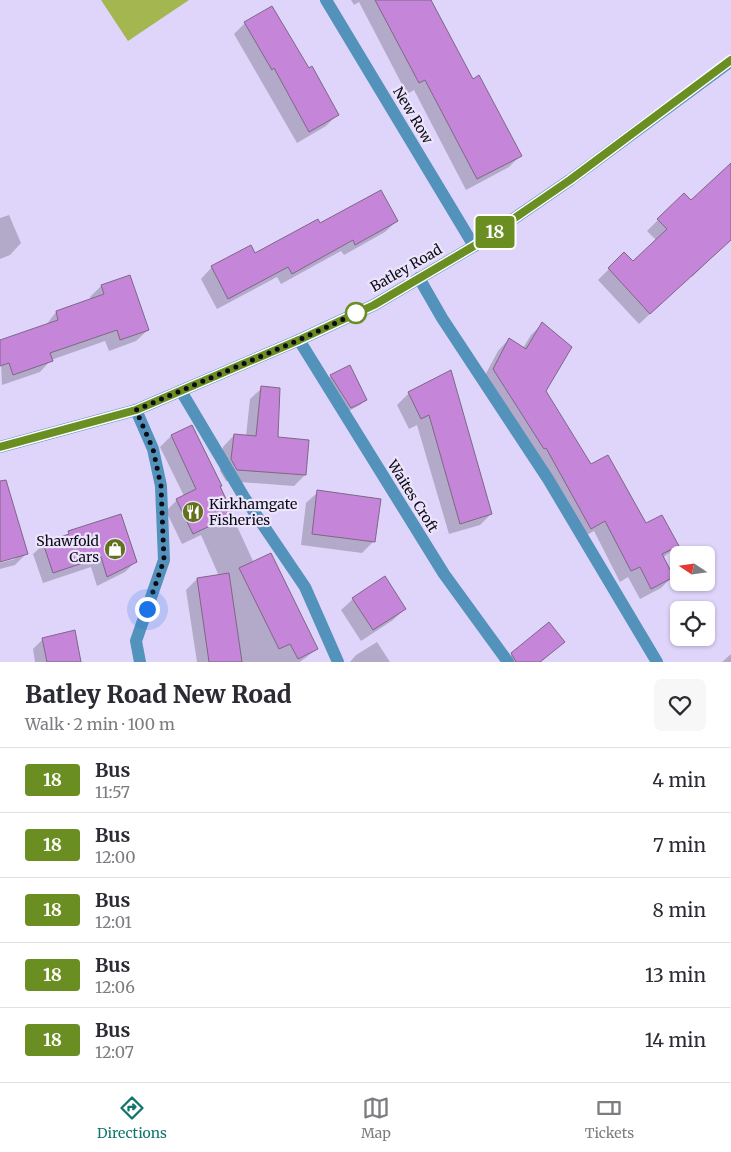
<!DOCTYPE html>
<meta charset="utf-8">
<style>
body{margin:0;font-family:Merriweather,serif;background:#f7f7f7;color:#2b2b33;height:100vh;display:flex;flex-direction:column;font-size:19px;white-space:nowrap}
*{box-sizing:border-box;margin:0}
p{font-size:16px;color:#7c7c81}
.icon{flex:none;width:28px;height:28px;fill:none;stroke:currentColor;stroke-width:2;stroke-linecap:round;stroke-linejoin:round}
.map{position:relative;height:662px;overflow:hidden}
.drawer{display:flex;flex-direction:column;background:#fff;flex:1}
.drawer>*{flex:none}
.badge{padding:0 10px;border-radius:4px;font-size:18px;line-height:32px}
.needle{width:32px;rotate:283deg}
.fabs{position:absolute;left:670px;top:546px;display:grid;gap:10px}
.fabs a{display:grid;place-items:center;width:45px;height:45px;border-radius:8px;background:#fff;box-shadow:0 1px 4px #0004;font-size:25px}
.you{position:absolute;width:25px;height:25px;margin:-12px;border:4px solid #fff;border-radius:50%;background:#1a73e8;box-shadow:0 0 0 8px #1a73e833}
.map>.badge{position:absolute;translate:-50% -50%;box-shadow:0 0 0 2px #fff}
.round{display:grid;place-items:center;flex:none;width:52px;height:52px;border-radius:8px;background:#f7f7f7}
.headline{display:flex;align-items:center;justify-content:space-between;height:85px;padding:0 25px}
h1{font-size:24px;font-weight:800;line-height:38px}
ul{padding:0;list-style:none}
li{display:flex;align-items:center;gap:15px;height:65px;padding:0 25px;border-top:1px solid #e1e1e2}
li div{flex:1}
li b{display:block;font-size:19px}
li em{font-style:normal}
li .badge{min-width:55px;font-weight:700;text-align:center}
.menu{display:flex;justify-content:space-around;align-items:center;height:70px;border-top:1px solid #e1e1e2;background:#fff;font-size:14px;color:#7c7c81}
.menu a{display:grid;justify-items:center;gap:2px}
.menu .on{color:#0f766e}
.map>svg:first-child{display:block}
.green{fill:#a4b64f}
.shadow{fill:#0003}
.building{fill:#c585d9;stroke:#7e6785}
.lines{fill:none;stroke-linecap:round;stroke-linejoin:round}
.service{stroke:#5392ba;stroke-width:12}
.minor{stroke:#5392ba;stroke-width:12}
.tertiary{stroke:#5392ba;stroke-width:12}
.line-casing{stroke:#fff;stroke-width:11}
.line{stroke:#6b8e23;stroke-width:8}
.walk{stroke:#0e0a16;stroke-width:5;stroke-dasharray:0 9}
.stop-dot{fill:#fff;stroke:#6b8e23;stroke-width:2.5}
.labels{text-anchor:middle;stroke-width:4.5;stroke-linejoin:round;paint-order:stroke}
.street-label{font-size:14px;fill:#0e0a16;stroke:#ebe5fc}
.poi-label{font-size:14px;fill:#0e0a16;stroke:#ebe5fc;text-anchor:start}
</style>
<div class="map">
<svg width="731" height="662" viewBox="0 0 731 662">
<rect width="100%" height="100%" fill="#dfd5fb"/>
<path class="green" d="M101,0H189L128,41Z"/>
<g class="shadow">
<path d="M351,0H431L473,80L520,156L509,167L466,190L414,90L407,94L359,2L354,5Z"/>
<path d="M245,23L337,115L326,126L297,143L234,34Z"/>
<path d="M731,165V238L692,277L691,276L639,324L598,280L624,254L633,263L657,241L647,231L658,220L691,201Z"/>
<path d="M9,215L21,243L10,255L0,259V218Z"/>
<path d="M397,221L385,232L344,255L341,251L281,284L277,277L217,309L201,279L212,267L255,255L320,225Z"/>
<path d="M129,276L148,330L136,341L109,351L105,341L51,360L40,372L2,385L0,341L46,325L56,312L91,300L90,297L101,286Z"/>
<path d="M542,324L544,391L591,466L645,525L677,546L663,558L673,576L661,588L640,599L628,577L620,582L594,531L579,539L482,381L498,351L509,339L523,348L531,335Z"/>
<path d="M451,372L491,514L480,525L449,534L417,425L409,429L397,405L408,394Z"/>
<path d="M331,376L366,400L360,405L345,413L325,381Z"/>
<path d="M262,388L276,439L305,475L294,486L226,481L220,471L223,447L234,435L246,436L250,399Z"/>
<path d="M191,427L254,563L317,649L300,662H197L186,590L197,579L219,576L201,535L182,544L166,511L177,500L184,496L160,447L171,436Z"/>
<path d="M318,492L374,541L362,553L301,545L306,503Z"/>
<path d="M0,509L27,553L15,565L0,569V563L15,559V556L0,561Z"/>
<path d="M69,533L135,562L125,572L97,586L91,567L43,583L33,554L44,544L65,537Z"/>
<path d="M384,578L405,609L393,620L361,641L341,610L353,599Z"/>
<path d="M43,639L80,662H35L33,649Z"/>
<path d="M377,642L390,662H350L356,655Z"/>
<path d="M564,642L541,662H504L512,654Z"/>
<path d="M731,654V662H722Z"/>
</g>
<g class="building">
<path d="M375,0H431L473,79L479,75L522,156L477,179L425,80L419,83Z"/>
<path d="M272,6L309,68L312,66L339,115L309,132L274,68L272,70L244,22Z"/>
<path d="M731,163V240L650,314L608,268L624,252L633,261L667,229L657,219L684,193L691,200Z"/>
<path d="M381,190L398,221L355,245L353,240L292,274L288,267L228,299L211,266L251,245L255,253L318,219L320,223Z"/>
<path d="M130,275L149,330L120,340L117,330L50,353L53,361L13,375L9,363L0,366V340L58,320L56,311L104,294L101,285Z"/>
<path d="M542,322L572,347L546,391L591,464L608,455L646,523L662,515L679,546L662,554L674,577L651,589L640,567L631,571L605,521L591,529L546,448L544,449L493,369L509,338L526,349Z"/>
<path d="M350,365L367,400L351,408L330,375Z"/>
<path d="M451,370L492,514L460,524L429,415L421,419L408,392Z"/>
<path d="M261,386L280,388L278,437L309,440L306,475L237,470L231,459L234,434L256,436Z"/>
<path d="M192,425L222,486H220L235,519L212,525L193,534L176,499L196,489L171,435Z"/>
<path d="M6,480L28,554L0,562V481Z"/>
<path d="M317,490L381,499L375,542L312,534Z"/>
<path d="M121,514L137,562L107,577L101,557L53,573L43,543L69,534L68,531Z"/>
<path d="M271,553L318,649L298,659L290,644L279,649L239,568Z"/>
<path d="M229,573L242,662H209L197,578Z"/>
<path d="M385,576L406,609L373,630L352,598Z"/>
<path d="M549,622L565,642L540,662H516L511,653Z"/>
<path d="M75,630L81,662H47L42,638Z"/>
</g>
<g class="lines">
<path class="service" d="M419,278L442,318L548,479L657,662"/>
<g class="minor">
<path d="M326,0L474,246"/>
<path d="M299,340L444,574L508,662"/>
<path d="M181,391L244,497L305,587L338,662"/>
<path d="M136,410L153,449L161,486L164,560L136,641L140,662"/>
</g>
<path class="tertiary" d="M0,447L136,410L299,340L374,305L474,246L570,180L731,61"/>
</g>
<g class="lines">
<g class="line-casing">
<path id="line" d="M0,447L136,410L299,340L374,305L474,246L570,180L731,60"/>
</g>
<use href="#line" class="line"/>
<path class="walk" d="M147,609L164,560L161,486L153,449L136,410L299,340L359,312L356,313"/>
</g>
<defs>
<g id="restaurant-disc" transform="scale(1.125)"><circle r="9.5" fill="#64711c" stroke="#ebe5fc"/><path d="M-5-6h1v4h1v-4h1v4h1v-4h1v5L-1.5 .5V6h-2V.5L-5-1ZM5-6V6H3V1.5H1.5Q1.5-4 5-6Z" fill="#fff"/></g>
<g id="shop-disc" transform="scale(1.125)"><circle r="9.5" fill="#64711c" stroke="#ebe5fc"/><path d="M-5-2.5h2.3a2.7 3.5 0 0 1 5.4 0H5L5.5 6h-11ZM-1.5-2.5h3a1.5 2.3 0 0 0-3 0Z" fill="#fff"/></g>
</defs>
<g fill-rule="evenodd">
<use href="#restaurant-disc" x="193" y="512"/>
<use href="#shop-disc" x="115" y="549"/>
</g>
<circle class="stop-dot" cx="356" cy="313" r="10"/>
<g class="labels">
<g class="street-label">
<text transform="translate(413 115) rotate(59)" y="5">New Row</text>
<text transform="translate(406 268) rotate(-30)" y="5">Batley Road</text>
<text transform="translate(413 496) rotate(58)" y="5">Waites Croft</text>
</g>
<g class="poi-label">
<text x="209" y="509">Kirkhamgate<tspan x="209" dy="16">Fisheries</tspan></text>
<text x="99" y="546" text-anchor="end">Shawfold<tspan x="99" dy="16">Cars</tspan></text>
</g>
</g>
</svg>
<div class="fabs">
<a><svg class="needle" viewBox="-14 -14 28 28"><path d="M0-13l5 13h-10z" fill="#e53935"/><path d="M0 13l5-13h-10z" fill="#7c7c81"/></svg></a>
<a><svg class="icon" aria-label="locate" viewBox="0 0 24 24"><circle cx="12" cy="12" r="6"/><path d="M12 2v4M12 18v4M2 12h4M18 12h4"/></svg></a>
</div>
<div class="you" style="left:147px;top:609px"></div>
<b class="badge" style="left:495px;top:232px;background:#6b8e23;color:#fff">18</b>
</div>
<section class="drawer">
<div class="headline"><div><h1>Batley Road New Road</h1><p>Walk · 2 min · 100 m</p></div><a class="round"><svg class="icon" aria-label="heart" viewBox="0 0 24 24"><path d="M12 20l-8-8c-3-5 5-10 8-4 3-6 11-1 8 4z"/></svg></a></div>
<ul>
<li><span class="badge" style="background:#6b8e23;color:#fff">18</span><div><b>Bus</b><p>11:57</p></div><em>4 min</em></li>
<li><span class="badge" style="background:#6b8e23;color:#fff">18</span><div><b>Bus</b><p>12:00</p></div><em>7 min</em></li>
<li><span class="badge" style="background:#6b8e23;color:#fff">18</span><div><b>Bus</b><p>12:01</p></div><em>8 min</em></li>
<li><span class="badge" style="background:#6b8e23;color:#fff">18</span><div><b>Bus</b><p>12:06</p></div><em>13 min</em></li>
<li><span class="badge" style="background:#6b8e23;color:#fff">18</span><div><b>Bus</b><p>12:07</p></div><em>14 min</em></li>
</ul>
</section>
<nav class="menu">
<a class="on"><svg class="icon" aria-label="directions" viewBox="0 0 24 24"><path d="M12 3l9 9-9 9-9-9zM9 14v-3h6M13 9l2 2-2 2"/></svg>Directions</a>
<a><svg class="icon" aria-label="map" viewBox="0 0 24 24"><path d="M3 6l6-2 6 2 6-2v14l-6 2-6-2-6 2zM9 4v14M15 6v14"/></svg>Map</a>
<a><svg class="icon" aria-label="tickets" viewBox="0 0 24 24"><path d="M3 7h18v10H3zM15 7v10"/></svg>Tickets</a>
</nav>
